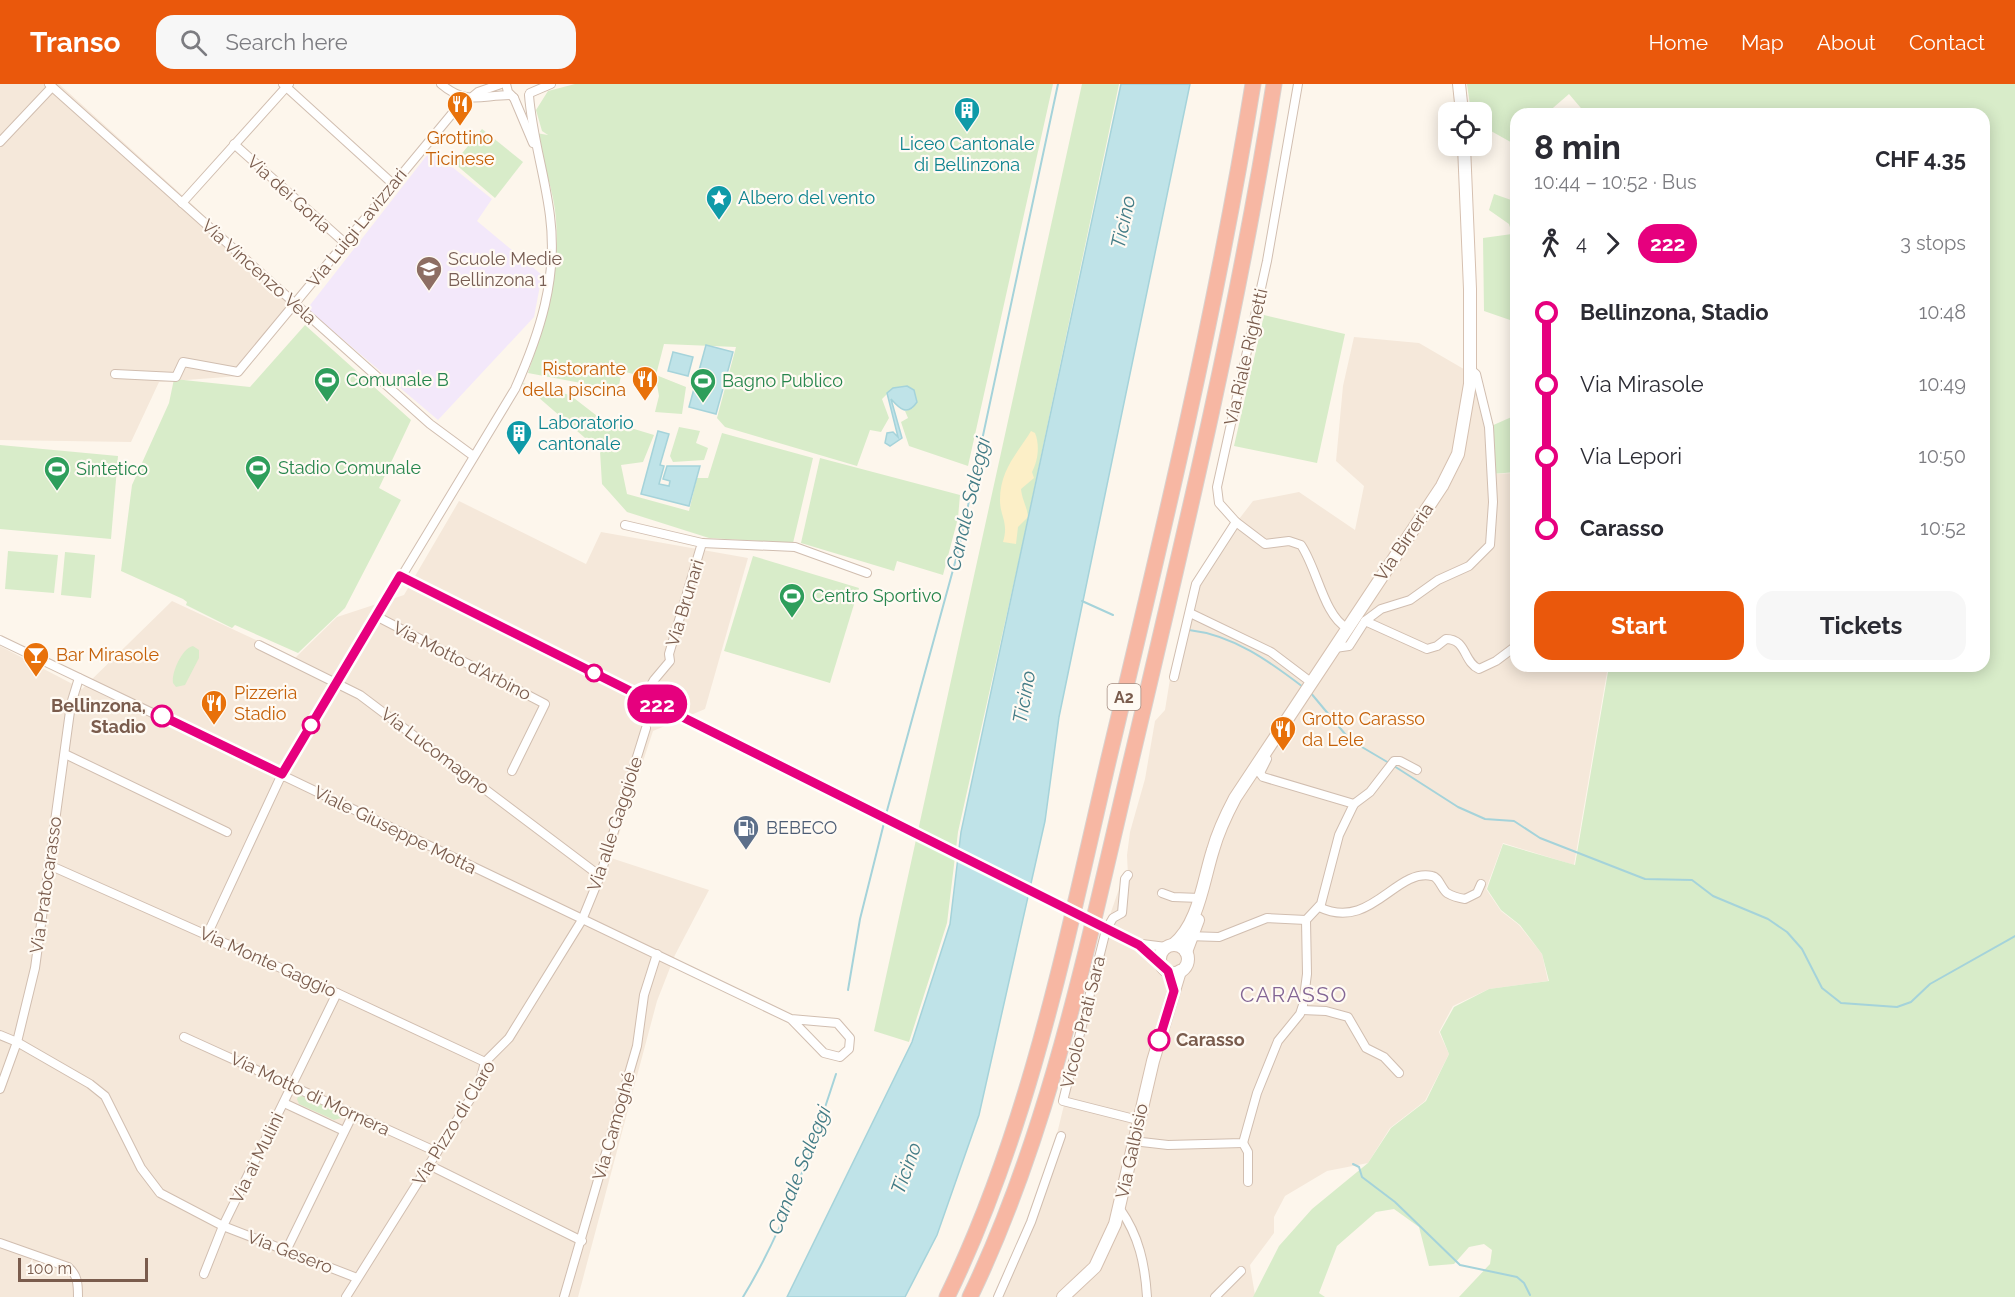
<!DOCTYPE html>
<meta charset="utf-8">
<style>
body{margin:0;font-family:Raleway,sans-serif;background:#f7f7f7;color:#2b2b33;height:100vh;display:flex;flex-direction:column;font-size:22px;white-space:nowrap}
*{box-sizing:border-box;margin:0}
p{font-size:20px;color:#7c7c81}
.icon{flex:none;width:33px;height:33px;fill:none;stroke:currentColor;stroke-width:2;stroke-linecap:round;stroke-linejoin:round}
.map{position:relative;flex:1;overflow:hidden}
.drawer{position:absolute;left:1510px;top:24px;width:480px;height:564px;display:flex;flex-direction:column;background:#fff;border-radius:18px;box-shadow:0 3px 15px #0003}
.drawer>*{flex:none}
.badge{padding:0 12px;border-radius:20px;font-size:21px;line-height:39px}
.buttons{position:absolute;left:1438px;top:18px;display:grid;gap:12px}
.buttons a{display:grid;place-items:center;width:54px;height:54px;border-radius:12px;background:#fff;box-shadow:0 3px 15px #0003;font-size:30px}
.scale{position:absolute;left:18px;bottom:15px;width:130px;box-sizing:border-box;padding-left:6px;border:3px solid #7a5c4d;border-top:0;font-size:16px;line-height:21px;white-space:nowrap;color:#7a5c4d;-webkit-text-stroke:4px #fffaf3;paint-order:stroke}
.map>.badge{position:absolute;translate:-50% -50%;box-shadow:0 0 0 3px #fff}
.legs{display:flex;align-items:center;gap:9px;height:66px;padding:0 24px;font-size:20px}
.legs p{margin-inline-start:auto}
.head{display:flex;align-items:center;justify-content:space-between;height:102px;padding:0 24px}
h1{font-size:33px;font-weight:700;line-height:45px}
.action{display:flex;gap:12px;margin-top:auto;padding:12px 24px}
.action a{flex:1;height:69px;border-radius:18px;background:#ea580c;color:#fff;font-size:24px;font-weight:700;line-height:69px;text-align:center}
.action a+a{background:#f7f7f7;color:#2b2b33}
ul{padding:0 24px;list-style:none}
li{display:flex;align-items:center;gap:21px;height:72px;font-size:22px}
li i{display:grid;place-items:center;width:9px;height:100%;margin:0 8px;background:currentColor}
li i::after{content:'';width:15px;height:15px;margin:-8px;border:4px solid;border-radius:50%;background:#fff}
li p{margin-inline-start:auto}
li:first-child i{background:linear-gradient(#0000 50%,currentColor 0)}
li:last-child i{background:linear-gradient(currentColor 50%,#0000 0)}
header{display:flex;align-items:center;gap:36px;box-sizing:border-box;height:84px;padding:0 30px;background:#ea580c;color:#fff}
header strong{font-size:28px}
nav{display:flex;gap:33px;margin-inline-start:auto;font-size:21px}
.search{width:420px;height:54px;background:#f7f7f7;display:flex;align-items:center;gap:15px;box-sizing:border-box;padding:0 21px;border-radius:18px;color:#7c7c81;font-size:22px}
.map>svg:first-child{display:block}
.residential{fill:#f5e8da}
.education{fill:#f3e8fa}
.green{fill:#d8ecc9}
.sand{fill:#fcefc7}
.water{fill:#bfe3e8;stroke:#a5d3da;stroke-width:1.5}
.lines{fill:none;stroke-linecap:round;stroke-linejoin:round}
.stream{stroke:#a5d3da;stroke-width:2}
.street-casing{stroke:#d1beb0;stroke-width:10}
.secondary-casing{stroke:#d6c0b0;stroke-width:14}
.highway-casing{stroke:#dad1cd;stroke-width:17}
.street{stroke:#fff;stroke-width:8}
.secondary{stroke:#fff;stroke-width:12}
.highway{stroke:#f7b7a3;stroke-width:15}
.street-bridge-casing{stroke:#d1beb0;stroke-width:10;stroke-linecap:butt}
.street-bridge{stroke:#fff;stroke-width:8}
.line-1-casing{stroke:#fff;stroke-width:14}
.line-1{stroke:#e6007e;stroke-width:9}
.stop-1-dot{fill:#fff;stroke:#e6007e;stroke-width:3}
.labels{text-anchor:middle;stroke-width:4.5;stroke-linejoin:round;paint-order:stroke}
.shield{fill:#fffaf3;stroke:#a28b7f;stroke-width:1.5}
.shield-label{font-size:16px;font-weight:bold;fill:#7a5c4d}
.food-label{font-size:18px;fill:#c56008;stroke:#fffaf3;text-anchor:start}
.culture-label{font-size:18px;fill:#0d838f;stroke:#fffaf3;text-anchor:start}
.street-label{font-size:18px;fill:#7a5c4d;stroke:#fffaf3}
.education-label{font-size:18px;fill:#785e54;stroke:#fffaf3;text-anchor:start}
.leisure-label{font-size:18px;fill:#27864d;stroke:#fffaf3;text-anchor:start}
.stop-label{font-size:18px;font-weight:bold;fill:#7a5c4d;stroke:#fffaf3;text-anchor:end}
.service-label{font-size:18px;fill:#4e5e75;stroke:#fffaf3;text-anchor:start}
.water-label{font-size:20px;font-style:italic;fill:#437c86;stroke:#fffaf3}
.quarter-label{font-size:21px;letter-spacing:1.5px;fill:#846695;stroke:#fffaf3}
</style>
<header>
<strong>Transo</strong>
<div class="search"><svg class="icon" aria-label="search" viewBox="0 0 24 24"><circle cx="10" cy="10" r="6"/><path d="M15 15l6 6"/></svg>Search here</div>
<nav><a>Home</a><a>Map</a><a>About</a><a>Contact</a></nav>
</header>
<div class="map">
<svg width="2015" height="1213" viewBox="0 0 2015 1213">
<rect width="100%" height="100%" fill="#fdf6ec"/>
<g class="residential">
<path d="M0,0H59L193,121L297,225L240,292L159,298L131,358L0,356Z"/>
<path d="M1354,253L1419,259L1474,291L1482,315L1492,390L1516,389V582H1608L1574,781L1503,759L1486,805L1501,827L1519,841L1542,870L1548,897L1489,905L1453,922L1439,948L1449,970L1425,1017L1390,1044L1368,1079L1327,1087L1285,1112L1274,1133V1149L1250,1181L1255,1211L1253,1213H1000L1055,1058L1111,828L1120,802L1128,792L1127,771L1130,748L1145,695L1155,637L1165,626L1170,595L1198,501L1236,439L1253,417L1299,408L1355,446L1364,402L1336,377L1343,302Z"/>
<path d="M459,417L586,480L601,448L748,474L705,625L653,647L611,774L709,806L675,871L657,917L578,1213H0V562L82,605L172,517L295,574L337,533L404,511Z"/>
</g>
<path class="education" d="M431,66L492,115L477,137L542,191L534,233L438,336L307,225Z"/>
<g class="green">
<path d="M575,0H1053L968,382L909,362L901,338L908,334L905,327L913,324L907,302L893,304L882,315L889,334L881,348L870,346L857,382L725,343L717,334L736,263L664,260L656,291L686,303L682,330L655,328L659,312L656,294L655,296L622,287L618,306L528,289C545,239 560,189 556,135C554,107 542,77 536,49L548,51L542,47L536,26L548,7Z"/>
<path d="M1082,0H1119L1022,462L958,748L947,839L909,958L874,947Z"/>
<path d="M1467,0H2015V1213H1459L1490,1180L1492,1166L1484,1160L1469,1163L1454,1180L1429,1182L1419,1143L1394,1125L1376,1128L1337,1162L1319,1209L1325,1213H1253L1279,1162L1312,1125L1368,1079L1391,1044L1426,1017L1449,970L1440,948L1454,923L1489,905L1549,897L1542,870L1520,841L1501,826L1487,805L1503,760L1575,781L1609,582H1984V30H1586L1569,10L1546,30H1516V61L1482,42V28H1471Z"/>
<path d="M482,45L523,78L495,114L454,79Z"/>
<path d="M1494,110L1514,117L1516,114V305L1514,301L1510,236L1484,227L1483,154L1512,150L1509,140L1489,126Z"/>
<path d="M1264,231L1345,250L1317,379L1234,362Z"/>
<path d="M305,241L411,336L379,404L401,416L345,524L298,569L235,541L232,544L186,521L187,518L183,515L121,487L132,401L169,319L174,295L250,303Z"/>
<path d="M522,299L570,311L601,335L654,351L643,378L621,381L627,410L689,427L697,394H708L722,349L813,374L793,459L709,454L627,428L602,400L600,367Z"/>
<path d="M1516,331V388L1492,390L1489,343Z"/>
<path d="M679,343L700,347L696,359L708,364L704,376L673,378L670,372Z"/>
<path d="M0,361L118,372L111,455L0,445Z"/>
<path d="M820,374L960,411L958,434L943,491L897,477L894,487L801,459Z"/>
<path d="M8,467L58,471L54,509L5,505Z"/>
<path d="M65,468L95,471L91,514L61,511Z"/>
<path d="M753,472L859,504L830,599L724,567Z"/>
<path d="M193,562L199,566V574L185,601L176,603L173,599C171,589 182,564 193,562Z"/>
<path d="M299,1011L339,1027L341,1034L334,1036L299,1020L297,1015Z"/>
</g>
<path class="sand" d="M1031,347L1035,349C1040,361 1038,377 1032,388L1034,394L1021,405C1022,416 1027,422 1028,433L1018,443L1016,460L1003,458C1009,438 1000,433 1000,416C1000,386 1017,370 1031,347Z"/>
<g class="water">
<path d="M1121,0H1190L1059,633L1045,737L979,1031L937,1151L905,1213H787L912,958L950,840L961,748Z"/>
<path d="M706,261L733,268L716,330L689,323Z"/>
<path d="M673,268L693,273L688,292L668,287Z"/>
<path d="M907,302L914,306L917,318C907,333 899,324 891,315L902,354L890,362L885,359L887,349L893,348L898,353L887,309L893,304Z"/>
<path d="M658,347L669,350L660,381L664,382L659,400L669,402L670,397L663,395L667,382H700L689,422L641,410Z"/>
</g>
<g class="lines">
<g class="stream">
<path d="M1082,517L1113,531"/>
<path d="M1189,546C1233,551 1269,577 1303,603"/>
<path d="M1310,608L1350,656L1389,679"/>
<path d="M1394,682L1458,723L1485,735L1514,737L1540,754L1645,795L1692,796L1713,812L1768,835L1787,848L1802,865L1822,904L1841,919L1897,923L1911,918L1930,900L2015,852"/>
<path d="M885,734L959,464L1058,0"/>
<path d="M848,906L860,835L884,739"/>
<path d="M1353,1080L1359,1083L1362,1093L1395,1118L1460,1181L1517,1193L1524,1199L1530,1211"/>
<path d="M743,1213C785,1144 811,1067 836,990"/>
</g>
<g class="street-casing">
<g id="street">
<path d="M49,0L430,340L472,371"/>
<path d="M283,0L393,100"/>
<path d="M441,0C467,22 481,11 510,11"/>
<path d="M506,0L508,8L514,14"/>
<path d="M530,9L551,0"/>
<path d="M472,13L478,8L501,0"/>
<path d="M514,14L533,59"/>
<path d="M0,58L52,3"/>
<path d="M234,60L345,159"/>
<path d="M182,119L289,0"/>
<path d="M115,290L176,293L183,278L238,288L465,14"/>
<path d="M1236,438L1265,460L1289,457L1301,461C1317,484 1324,532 1347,544"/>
<path d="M625,441L702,459L669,570L670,577L654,596L644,614"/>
<path d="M702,459L795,463L867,489"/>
<path d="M400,492L832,709"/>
<path d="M1190,529L1271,568L1312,599"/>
<path d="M376,532L545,620L512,687"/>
<path d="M1365,537L1427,565L1437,562L1446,555C1467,555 1463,578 1479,585L1496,577L1516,562"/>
<path d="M0,556L791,935L824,969L840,973L849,965L850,954L837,939L791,935"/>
<path d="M259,561L360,611L600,792"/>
<path d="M1335,564L1349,562L1365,537L1381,525L1410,516L1438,496L1469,482L1490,461L1493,418L1489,343L1476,290L1470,285"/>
<path d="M1174,593L1196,500L1236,438L1219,419L1217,403L1267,177L1298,0"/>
<path d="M65,670L227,748"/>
<path d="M1267,675L1260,689L1263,693L1354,720"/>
<path d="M49,781L337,909L485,978"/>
<path d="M1128,791L1125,795L1122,829L1113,834L1106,846L1063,1017L1138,1036"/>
<path d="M1162,809L1173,813L1200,814"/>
<path d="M1319,823C1371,848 1395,784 1432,792C1439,793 1441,804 1447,809C1452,812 1459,814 1465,815L1477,809L1481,800"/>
<path d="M207,851L282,690L515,305C540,249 558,194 550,132C545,91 532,52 529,11"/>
<path d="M1187,852L1219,853L1267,834L1306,836"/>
<path d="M1134,859L1166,863"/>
<path d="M1139,861L1161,880"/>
<path d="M1302,926L1326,927L1348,933L1366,964L1384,973L1399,989"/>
<path d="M0,951L17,958L90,1000L105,1012L141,1084L160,1109L223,1142L357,1194"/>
<path d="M184,953L437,1068"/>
<path d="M0,1005L17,958L35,884L71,620L79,594"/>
<path d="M284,1019L344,1047"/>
<path d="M1133,1057L1168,1061L1243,1059L1257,1009L1278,957L1300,930L1303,921L1307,890L1306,836L1321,820L1339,751L1354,720L1370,708L1394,677H1400L1417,686"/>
<path d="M1243,1059L1248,1068V1098"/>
<path d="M429,1081L582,1157"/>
<path d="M1120,1125C1139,1152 1145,1180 1147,1213"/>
<path d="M0,1159L68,1183C78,1191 78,1201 78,1213"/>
<path d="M286,1167L353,1030"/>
<path d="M204,1190L223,1142L337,909"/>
<path d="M346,1213L479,1001L485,978L509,954L582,836L600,792L646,644"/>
<path d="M564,1213L637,962L644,911L657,870"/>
<path d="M998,1213L1031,1138L1061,1052"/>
<path d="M1215,1213L1241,1187"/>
</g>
</g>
<g class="secondary-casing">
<g id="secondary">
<path d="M1459,0L1462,28"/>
<path d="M1173,861C1199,840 1203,797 1213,766C1218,748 1226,731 1235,714L1442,402L1458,370L1470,300V205L1464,62"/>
<circle cx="1174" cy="875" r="14"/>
<path d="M1186,868L1198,836"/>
<path d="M1063,1213L1095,1183L1115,1140L1153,977L1180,887"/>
</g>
</g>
<g class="highway-casing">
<g id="highway">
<path d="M947,1213C1029,1045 1066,858 1108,678C1162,453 1216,228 1253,0"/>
<path d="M970,1213C1051,1045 1088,858 1131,677C1184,453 1238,228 1274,0"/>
</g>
</g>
<use href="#street" class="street"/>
<use href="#secondary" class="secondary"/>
<use href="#highway" class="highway"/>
<g class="street-bridge-casing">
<path id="street-bridge" d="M832,709L1134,859"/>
</g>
<use href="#street-bridge" class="street-bridge"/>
</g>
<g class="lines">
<g class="line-1-casing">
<path id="line-1" d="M162,632L282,690L400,492L1139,861L1168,887L1174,907L1159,956"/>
</g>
<use href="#line-1" class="line-1"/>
</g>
<defs>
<g id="restaurant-pin" transform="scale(1.35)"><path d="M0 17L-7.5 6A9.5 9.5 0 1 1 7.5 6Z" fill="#e8710a" stroke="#fffaf3"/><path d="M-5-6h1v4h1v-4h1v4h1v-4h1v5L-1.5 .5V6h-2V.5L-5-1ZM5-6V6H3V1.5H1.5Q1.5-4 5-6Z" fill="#fff"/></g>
<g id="building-pin" transform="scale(1.35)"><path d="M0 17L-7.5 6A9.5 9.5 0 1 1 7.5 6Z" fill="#0f9aa8" stroke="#fffaf3"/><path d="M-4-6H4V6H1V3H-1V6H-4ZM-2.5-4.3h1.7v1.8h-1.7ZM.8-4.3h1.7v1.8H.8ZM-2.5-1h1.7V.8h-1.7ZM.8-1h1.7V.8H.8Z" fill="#fff"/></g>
<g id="sight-pin" transform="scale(1.35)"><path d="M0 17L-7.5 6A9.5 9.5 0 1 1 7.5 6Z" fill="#0f9aa8" stroke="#fffaf3"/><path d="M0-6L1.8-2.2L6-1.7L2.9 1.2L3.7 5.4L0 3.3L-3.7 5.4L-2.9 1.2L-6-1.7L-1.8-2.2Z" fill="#fff"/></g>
<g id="school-pin" transform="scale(1.35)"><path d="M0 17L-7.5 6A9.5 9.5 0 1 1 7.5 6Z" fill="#8d6e63" stroke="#fffaf3"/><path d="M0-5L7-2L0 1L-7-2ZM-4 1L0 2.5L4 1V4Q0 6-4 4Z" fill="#fff"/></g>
<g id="stadium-pin" transform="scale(1.35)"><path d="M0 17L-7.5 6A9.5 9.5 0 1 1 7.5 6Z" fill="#2e9e5b" stroke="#fffaf3"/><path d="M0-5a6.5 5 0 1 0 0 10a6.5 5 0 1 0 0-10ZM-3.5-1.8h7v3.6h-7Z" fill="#fff"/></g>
<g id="bar-pin" transform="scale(1.35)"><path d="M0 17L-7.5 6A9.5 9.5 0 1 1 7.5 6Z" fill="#e8710a" stroke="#fffaf3"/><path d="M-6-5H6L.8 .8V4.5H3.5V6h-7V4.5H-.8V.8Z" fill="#fff"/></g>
<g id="fuel-pin" transform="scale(1.35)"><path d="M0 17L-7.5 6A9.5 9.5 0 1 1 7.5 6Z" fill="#5c6f8a" stroke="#fffaf3"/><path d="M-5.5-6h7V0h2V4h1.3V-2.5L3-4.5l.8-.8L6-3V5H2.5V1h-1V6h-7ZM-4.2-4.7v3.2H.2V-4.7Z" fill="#fff"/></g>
</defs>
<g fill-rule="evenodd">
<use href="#restaurant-pin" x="460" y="20"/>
<use href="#building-pin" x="967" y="26"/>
<use href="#sight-pin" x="719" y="114"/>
<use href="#school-pin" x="429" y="185"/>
<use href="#restaurant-pin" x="645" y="295"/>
<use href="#stadium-pin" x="327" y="296"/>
<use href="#stadium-pin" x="703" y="297"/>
<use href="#building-pin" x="519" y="349"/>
<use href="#stadium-pin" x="258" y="384"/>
<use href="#stadium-pin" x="57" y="385"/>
<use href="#stadium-pin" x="792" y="512"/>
<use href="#bar-pin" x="36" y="571"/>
<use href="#restaurant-pin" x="214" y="619"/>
<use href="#restaurant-pin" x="1283" y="645"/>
<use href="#fuel-pin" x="746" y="744"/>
</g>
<g class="stop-1-dot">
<circle cx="594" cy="589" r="8"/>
<circle cx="162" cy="632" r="10"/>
<circle cx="311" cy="641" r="8"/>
<circle cx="1159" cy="956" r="10"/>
</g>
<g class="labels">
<rect class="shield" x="1107.5" y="600" width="33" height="26" rx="4.5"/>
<g class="shield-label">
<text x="1124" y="619">A2</text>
</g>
<g class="food-label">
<text x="460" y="60" text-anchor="middle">Grottino<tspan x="460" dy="21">Ticinese</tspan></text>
<text x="626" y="291" text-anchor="end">Ristorante<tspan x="626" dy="21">della piscina</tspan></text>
<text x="56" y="577">Bar Mirasole</text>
<text x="234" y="615">Pizzeria<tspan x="234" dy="21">Stadio</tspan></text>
<text x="1302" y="641">Grotto Carasso<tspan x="1302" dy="21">da Lele</tspan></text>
</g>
<g class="culture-label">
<text x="967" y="66" text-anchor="middle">Liceo Cantonale<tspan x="967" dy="21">di Bellinzona</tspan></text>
<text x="738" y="120">Albero del vento</text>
<text x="538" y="345">Laboratorio<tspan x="538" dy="21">cantonale</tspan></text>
</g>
<g class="street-label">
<text transform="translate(289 110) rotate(42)" y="6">Via dei Gorla</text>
<text transform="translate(357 144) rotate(-51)" y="6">Via Luigi Lavizzari</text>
<text transform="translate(259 188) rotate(42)" y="6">Via Vincenzo Vela</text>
<text transform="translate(1246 273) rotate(-77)" y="6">Via Riale Righetti</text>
<text transform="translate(1404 458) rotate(-56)" y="6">Via Birreria</text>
<text transform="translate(685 519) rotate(-73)" y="6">Via Brunari</text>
<text transform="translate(462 577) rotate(27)" y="6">Via Motto d'Arbino</text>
<text transform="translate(435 667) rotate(37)" y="6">Via Lucomagno</text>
<text transform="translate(615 740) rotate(-72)" y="6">Via alle Gaggiole</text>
<text transform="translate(395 746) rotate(26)" y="6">Viale Giuseppe Motta</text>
<text transform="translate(46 801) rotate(-82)" y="6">Via Pratocarasso</text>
<text transform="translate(268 878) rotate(24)" y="6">Via Monte Gaggio</text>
<text transform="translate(1083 938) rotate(-76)" y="6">Vicolo Prati Sara</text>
<text transform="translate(310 1010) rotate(25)" y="6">Via Motto di Mornera</text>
<text transform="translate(454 1039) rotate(-59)" y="6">Via Pizzo di Claro</text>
<text transform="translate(614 1042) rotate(-74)" y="6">Via Camoghé</text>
<text transform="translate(1132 1067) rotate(-78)" y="6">Via Galbisio</text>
<text transform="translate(257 1074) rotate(-64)" y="6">Via ai Mulini</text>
<text transform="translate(290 1168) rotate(21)" y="6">Via Gesero</text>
</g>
<g class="education-label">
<text x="448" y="181">Scuole Medie<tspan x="448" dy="21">Bellinzona 1</tspan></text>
</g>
<g class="leisure-label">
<text x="346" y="302">Comunale B</text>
<text x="722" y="303">Bagno Publico</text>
<text x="278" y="390">Stadio Comunale</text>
<text x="76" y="391">Sintetico</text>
<text x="812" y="518">Centro Sportivo</text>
</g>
<g class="stop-label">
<text x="146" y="628">Bellinzona,<tspan x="146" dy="21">Stadio</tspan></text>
<text x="1176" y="962" text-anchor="start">Carasso</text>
</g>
<g class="service-label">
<text x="766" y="750">BEBECO</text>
</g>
<g class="water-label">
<text transform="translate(1123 138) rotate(-78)" y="7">Ticino</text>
<text transform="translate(968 420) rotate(-77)" y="7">Canale Saleggi</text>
<text transform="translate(1024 613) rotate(-80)" y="7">Ticino</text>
<text transform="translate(906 1084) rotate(-70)" y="7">Ticino</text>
<text transform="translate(799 1086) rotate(-68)" y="7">Canale Saleggi</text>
</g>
<g class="quarter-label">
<text x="1294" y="918">CARASSO</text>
</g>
</g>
</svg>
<div class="buttons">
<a><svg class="icon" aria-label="locate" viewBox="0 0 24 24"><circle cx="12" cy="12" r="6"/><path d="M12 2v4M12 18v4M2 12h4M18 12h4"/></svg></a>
</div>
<div class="scale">100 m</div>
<b class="badge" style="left:657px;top:620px;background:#e6007e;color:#fff">222</b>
<section class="drawer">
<div class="head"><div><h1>8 min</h1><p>10:44 – 10:52 · Bus</p></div><b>CHF 4.35</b></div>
<div class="legs"><svg class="icon" aria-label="walk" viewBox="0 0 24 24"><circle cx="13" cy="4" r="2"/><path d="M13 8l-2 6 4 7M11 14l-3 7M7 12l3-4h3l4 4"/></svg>4<svg class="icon" aria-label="forward" viewBox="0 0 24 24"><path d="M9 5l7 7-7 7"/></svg><b class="badge" style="background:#e6007e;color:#fff">222</b><p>3 stops</p></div>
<ul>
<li><i style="color:#e6007e"></i><b>Bellinzona, Stadio</b><p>10:48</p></li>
<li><i style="color:#e6007e"></i><span>Via Mirasole</span><p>10:49</p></li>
<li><i style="color:#e6007e"></i><span>Via Lepori</span><p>10:50</p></li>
<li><i style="color:#e6007e"></i><b>Carasso</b><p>10:52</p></li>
</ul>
<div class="action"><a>Start</a><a>Tickets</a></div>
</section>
</div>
